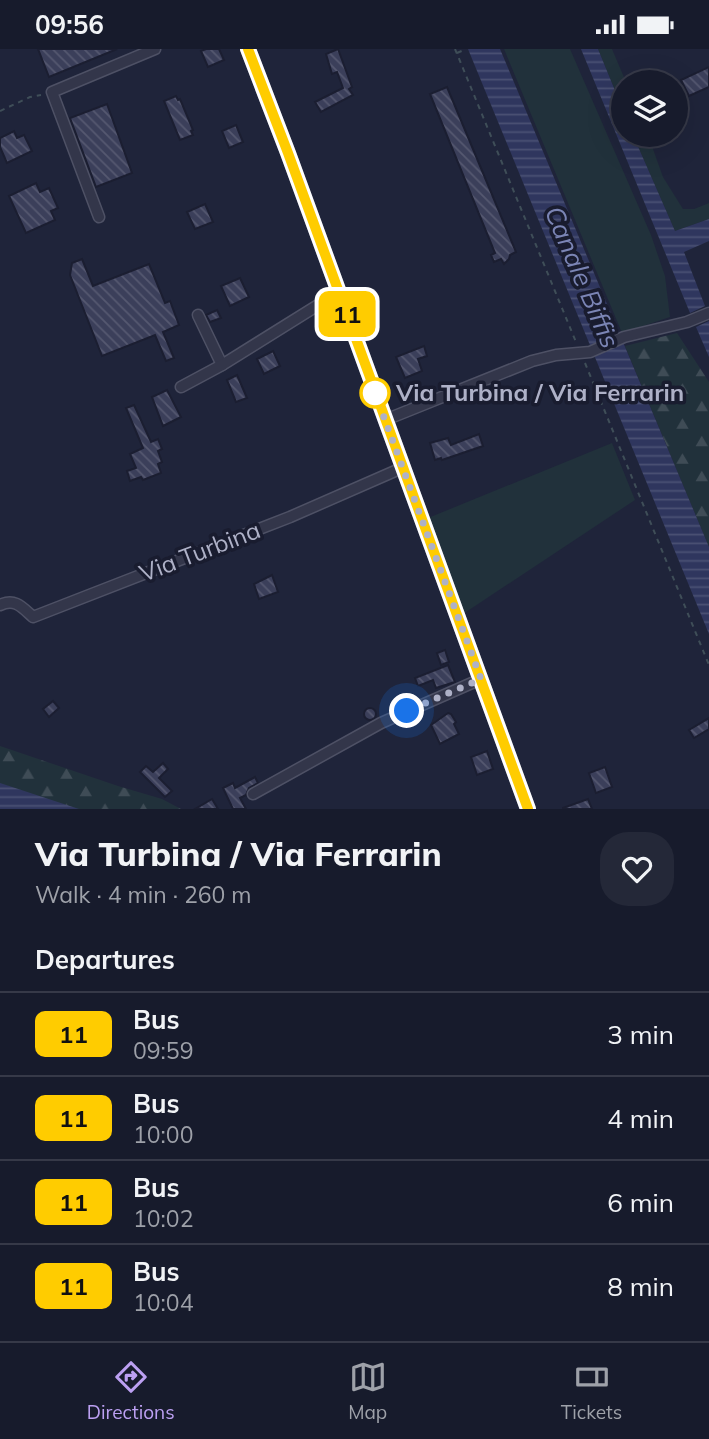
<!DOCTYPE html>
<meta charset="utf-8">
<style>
body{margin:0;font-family:Mulish,sans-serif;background:#242838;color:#f1f3f6;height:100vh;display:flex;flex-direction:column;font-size:26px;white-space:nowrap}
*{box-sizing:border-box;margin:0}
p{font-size:23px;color:#9ea1a9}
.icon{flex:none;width:38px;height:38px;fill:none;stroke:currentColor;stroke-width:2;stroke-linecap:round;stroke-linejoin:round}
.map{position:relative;height:760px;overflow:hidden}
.panel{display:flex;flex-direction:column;background:#171b2c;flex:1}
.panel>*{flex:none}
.badge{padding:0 14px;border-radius:10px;font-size:24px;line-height:46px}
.controls{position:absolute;left:611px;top:21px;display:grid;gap:14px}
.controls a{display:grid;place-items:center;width:77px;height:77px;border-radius:50%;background:#171b2c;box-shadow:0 7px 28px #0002,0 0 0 2px #363948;font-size:35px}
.you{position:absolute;width:35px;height:35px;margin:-18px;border:5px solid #fff;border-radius:50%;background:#1a73e8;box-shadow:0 0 0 10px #1a73e833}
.map>.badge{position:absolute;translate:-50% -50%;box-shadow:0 0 0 4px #fff}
h2{padding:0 35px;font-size:26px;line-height:63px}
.round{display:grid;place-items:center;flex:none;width:74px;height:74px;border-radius:28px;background:#242838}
.summary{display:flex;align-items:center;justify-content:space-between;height:119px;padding:0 35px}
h1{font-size:33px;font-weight:800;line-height:52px}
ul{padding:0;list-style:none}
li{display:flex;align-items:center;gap:21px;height:84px;padding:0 35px;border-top:2px solid #363948}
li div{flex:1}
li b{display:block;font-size:26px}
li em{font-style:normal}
li .badge{min-width:77px;font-weight:700;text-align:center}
.status{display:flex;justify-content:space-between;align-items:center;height:49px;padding:0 35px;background:#171b2c;direction:ltr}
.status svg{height:19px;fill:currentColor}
.tabs{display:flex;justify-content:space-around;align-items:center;height:98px;border-top:2px solid #363948;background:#171b2c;font-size:19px;color:#9ea1a9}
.tabs a{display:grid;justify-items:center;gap:4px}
.tabs .on{color:#bca0f2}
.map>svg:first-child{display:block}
.grass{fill:#21313b}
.forest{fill:url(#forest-firs)}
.water{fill:url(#water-rules)}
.building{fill:url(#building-back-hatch);stroke:#1b1e31;stroke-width:2}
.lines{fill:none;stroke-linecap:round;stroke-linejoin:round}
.minor-casing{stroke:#4e5165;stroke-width:13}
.tertiary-casing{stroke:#4e5165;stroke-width:16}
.path{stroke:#3f4e58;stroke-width:2;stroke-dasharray:5 5;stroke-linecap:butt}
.minor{stroke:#33364a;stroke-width:10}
.tertiary{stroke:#33364a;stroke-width:12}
.line-casing{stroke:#fff;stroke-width:16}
.line{stroke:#fc0;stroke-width:10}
.walk{stroke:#aeb1c7;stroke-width:7;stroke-dasharray:0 12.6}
.stop-dot{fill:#fff;stroke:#fc0;stroke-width:3.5}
.labels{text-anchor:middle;stroke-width:7;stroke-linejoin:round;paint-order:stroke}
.stop-label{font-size:24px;font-weight:bold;fill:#aeb1c7;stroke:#191c2f;text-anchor:start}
.street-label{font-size:24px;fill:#aeb1c7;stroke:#191c2f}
.water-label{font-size:26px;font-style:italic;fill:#7b85b5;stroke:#191c2f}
</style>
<div class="status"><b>09:56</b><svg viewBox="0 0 49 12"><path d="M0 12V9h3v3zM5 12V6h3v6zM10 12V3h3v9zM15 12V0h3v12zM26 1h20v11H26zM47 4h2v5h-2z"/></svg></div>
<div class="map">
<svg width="709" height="760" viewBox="0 0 709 760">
<defs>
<pattern id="forest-firs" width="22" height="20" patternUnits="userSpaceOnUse" patternTransform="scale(1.75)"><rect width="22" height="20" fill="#21313b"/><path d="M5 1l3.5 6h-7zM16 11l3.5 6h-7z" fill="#3f4c56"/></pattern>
<pattern id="water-rules" width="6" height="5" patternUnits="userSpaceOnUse" patternTransform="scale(1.75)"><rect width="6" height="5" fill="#2f365e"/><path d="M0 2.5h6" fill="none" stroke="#4b5174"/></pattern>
<pattern id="building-back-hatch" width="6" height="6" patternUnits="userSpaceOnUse" patternTransform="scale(1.75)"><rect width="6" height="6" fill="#3b3f5a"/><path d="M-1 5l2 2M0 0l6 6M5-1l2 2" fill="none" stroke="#555870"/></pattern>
</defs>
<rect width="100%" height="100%" fill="#1f243a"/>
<g class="grass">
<path d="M504,0H570L651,186L665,227L670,268L622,284Z"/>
<path d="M598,0H612L626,33H623V61Z"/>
<path d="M633,86H648L663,128L683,160H694L709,154V170L675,182Z"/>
<path d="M612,394L635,451L463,565L428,469Z"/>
</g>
<g class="forest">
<path d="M677,284L709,333V498L625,297Z"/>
<path d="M0,697L118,737L162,750L181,760H0Z"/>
</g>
<g class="water">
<path d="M468,0H500L709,498V585Z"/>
<path d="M581,0H598L623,61V86H633L675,182L709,170V192L684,203L705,257L690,264Z"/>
<path d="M709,272V308L696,278Z"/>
<path d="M0,734L79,760H0Z"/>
</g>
<g class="building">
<path d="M38,0H117L49,28Z"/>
<path d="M206,0H219L224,11L208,18L201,2Z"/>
<path d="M338,0L352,38L349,40L353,46L321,63L315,53L343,39L337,23L332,25L326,5Z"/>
<path d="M709,18V38L689,47L681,31Z"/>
<path d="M447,38L516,203L510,206L509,210L504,215L501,210L494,213L491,206L495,204L430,45Z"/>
<path d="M176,47L178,51L180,50L193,81L191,82L193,86L180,91L164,52Z"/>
<path d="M107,55L132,124L96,138L70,69Z"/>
<path d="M236,76L243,93L229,99L222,82Z"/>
<path d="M14,82L17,89L24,86L32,102L7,114L0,98V89Z"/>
<path d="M36,134L40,143L49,139L58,159L51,162L55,171L26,184L9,147Z"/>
<path d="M205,155L213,173L195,180L187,163Z"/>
<path d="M82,210L93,237L149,215L165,254L170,252L179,276L163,283L174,309L166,312L155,286L102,307L70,226L72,214Z"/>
<path d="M240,229L249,248L230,257L221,237Z"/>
<path d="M217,261L221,269L210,273L206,266Z"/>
<path d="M424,297L427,307L418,310L422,322L405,329L396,308Z"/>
<path d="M273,302L280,317L264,325L257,310Z"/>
<path d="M237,326L247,349L236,353L227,331Z"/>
<path d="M167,341L181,368L163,377L152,348Z"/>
<path d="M134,356L151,393L158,390L162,400L158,402L162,413L158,415L161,424L143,431L141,428L130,432L127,422L136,419L130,405L143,399L126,359Z"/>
<path d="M479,385L483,397L442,411L441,409L435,411L430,394L448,389L451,396Z"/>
<path d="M272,526L278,543L259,550L254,535Z"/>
<path d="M445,601L449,613L441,616L437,604Z"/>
<path d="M448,616L455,633L436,639L433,631L418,637L415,629Z"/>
<path d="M53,652L59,659L49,668L43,660Z"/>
<circle cx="370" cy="665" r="6"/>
<path d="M448,664L451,665L456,673L454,675L459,685L440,695L431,676Z"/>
<path d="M709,669V680L694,689L689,681Z"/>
<path d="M487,702L493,720L477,726L471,708Z"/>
<path d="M163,714L168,720L159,729L172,742L165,748L140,723L146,717L153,723Z"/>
<path d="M605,718L612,738L596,744L589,724Z"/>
<path d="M255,728L258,734L249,739L246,746L240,749L246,760H233L223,739L233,734L235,739Z"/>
<path d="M212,750L218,760H195Z"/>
<path d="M588,750L592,760H563V759Z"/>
</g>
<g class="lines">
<g class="minor-casing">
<g id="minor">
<path d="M99,168L52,43L155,0"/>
<path d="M198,266L222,316"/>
<path d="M181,338L222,316L339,243"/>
<path d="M385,371L532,312L556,306L590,303L624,288L687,273L709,264"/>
<path d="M0,556C15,549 22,558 33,568L290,468L402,419"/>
<path d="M253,745L381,674L481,630"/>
</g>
</g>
<g class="tertiary-casing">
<path id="tertiary" d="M248,0L288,104L528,760"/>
</g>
<g class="path">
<path d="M455,0L576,293"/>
<path d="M457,4L466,0"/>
<path d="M0,62L30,48L41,46"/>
<path d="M585,314L709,616"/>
</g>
<use href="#minor" class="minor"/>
<use href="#tertiary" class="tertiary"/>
</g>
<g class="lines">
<g class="line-casing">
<path id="line" d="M248,0L288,104L528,760"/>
</g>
<use href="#line" class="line"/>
<path class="walk" d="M375,344L481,630L407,662"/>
</g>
<circle class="stop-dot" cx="375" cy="344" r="14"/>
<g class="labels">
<g class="stop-label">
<text x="396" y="352">Via Turbina / Via Ferrarin</text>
</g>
<g class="street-label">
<text transform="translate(200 503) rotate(-21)" y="8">Via Turbina</text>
</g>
<g class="water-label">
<text transform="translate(582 228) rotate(67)" y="9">Canale Biffis</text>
</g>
</g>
</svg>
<div class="controls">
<a><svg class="icon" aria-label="layers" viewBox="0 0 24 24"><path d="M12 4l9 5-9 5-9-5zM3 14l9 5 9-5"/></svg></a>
</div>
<div class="you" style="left:407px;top:662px"></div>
<b class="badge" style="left:347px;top:265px;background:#fc0;color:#111">11</b>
</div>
<section class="panel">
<div class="summary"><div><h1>Via Turbina / Via Ferrarin</h1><p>Walk · 4 min · 260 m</p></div><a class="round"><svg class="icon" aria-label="heart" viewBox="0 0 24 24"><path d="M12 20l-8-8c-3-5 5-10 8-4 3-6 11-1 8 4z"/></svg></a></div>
<h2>Departures</h2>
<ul>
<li><span class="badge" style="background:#fc0;color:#111">11</span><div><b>Bus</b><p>09:59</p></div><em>3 min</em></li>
<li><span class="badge" style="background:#fc0;color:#111">11</span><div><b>Bus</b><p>10:00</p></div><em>4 min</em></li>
<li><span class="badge" style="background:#fc0;color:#111">11</span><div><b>Bus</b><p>10:02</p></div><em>6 min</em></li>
<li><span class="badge" style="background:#fc0;color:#111">11</span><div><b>Bus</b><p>10:04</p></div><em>8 min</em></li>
</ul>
</section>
<nav class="tabs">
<a class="on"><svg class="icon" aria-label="directions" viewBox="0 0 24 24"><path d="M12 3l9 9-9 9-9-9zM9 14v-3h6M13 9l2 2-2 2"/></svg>Directions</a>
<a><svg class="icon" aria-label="map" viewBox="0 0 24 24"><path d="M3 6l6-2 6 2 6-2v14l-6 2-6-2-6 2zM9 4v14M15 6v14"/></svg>Map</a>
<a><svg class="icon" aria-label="tickets" viewBox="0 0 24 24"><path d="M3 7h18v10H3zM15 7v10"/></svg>Tickets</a>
</nav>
